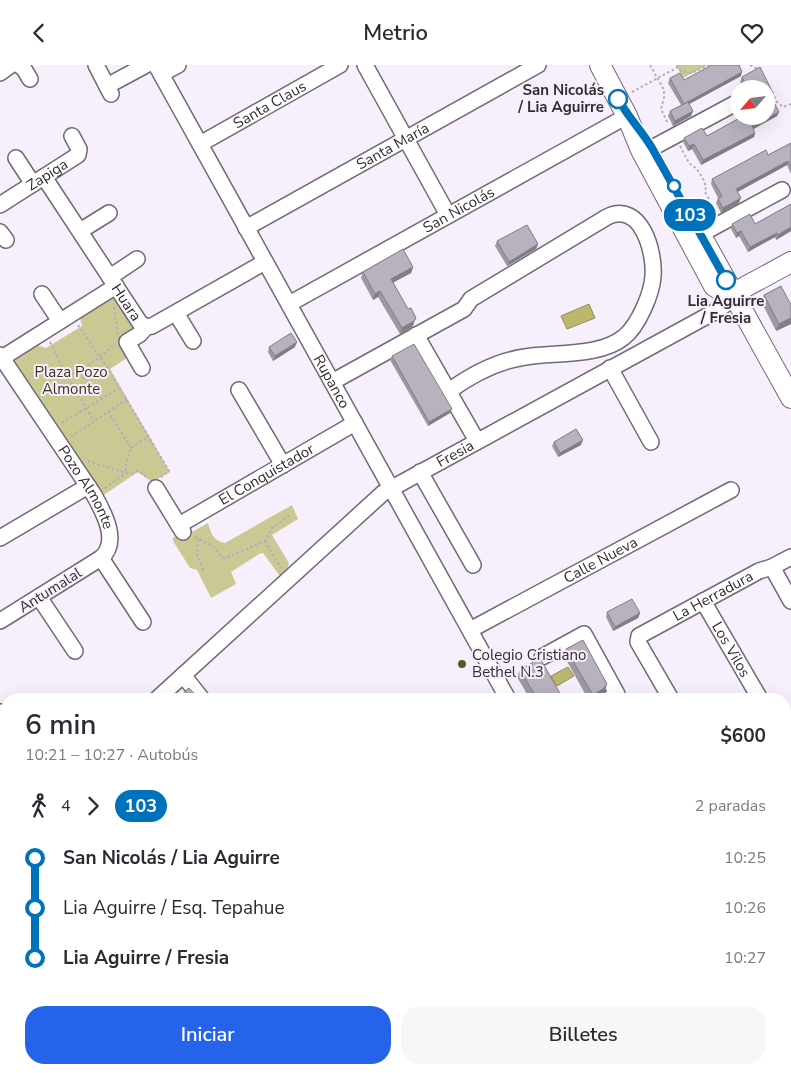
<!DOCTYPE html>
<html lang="es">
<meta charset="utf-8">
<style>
body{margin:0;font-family:"Nunito Sans",sans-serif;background:#f7f7f7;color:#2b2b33;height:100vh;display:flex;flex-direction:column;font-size:19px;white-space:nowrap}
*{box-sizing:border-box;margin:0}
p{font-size:16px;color:#7c7c81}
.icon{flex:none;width:28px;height:28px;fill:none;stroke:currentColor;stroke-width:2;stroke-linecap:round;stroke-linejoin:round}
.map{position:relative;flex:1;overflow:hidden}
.panel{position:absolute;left:0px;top:628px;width:791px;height:381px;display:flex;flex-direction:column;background:#fff;border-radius:20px 20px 0 0;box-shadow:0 5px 20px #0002}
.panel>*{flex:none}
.badge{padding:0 10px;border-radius:16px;font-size:18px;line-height:32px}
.needle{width:32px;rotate:242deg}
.controls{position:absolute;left:730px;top:15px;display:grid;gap:10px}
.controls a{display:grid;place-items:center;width:45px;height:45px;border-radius:50%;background:#fff;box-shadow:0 5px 20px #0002;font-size:25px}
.map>.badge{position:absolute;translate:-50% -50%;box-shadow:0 0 0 2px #fff}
.legs{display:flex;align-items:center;gap:8px;height:55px;padding:0 25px;font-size:16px}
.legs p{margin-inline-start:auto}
.overview{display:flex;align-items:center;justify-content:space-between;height:85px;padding:0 25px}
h1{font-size:28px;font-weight:600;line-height:38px}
.button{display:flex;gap:10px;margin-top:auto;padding:10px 25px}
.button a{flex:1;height:58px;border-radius:20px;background:#2563eb;color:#fff;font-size:20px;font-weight:600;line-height:58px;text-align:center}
.button a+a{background:#f7f7f7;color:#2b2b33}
ul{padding:0 25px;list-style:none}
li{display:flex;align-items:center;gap:18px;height:50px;font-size:19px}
li i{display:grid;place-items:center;width:8px;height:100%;margin:0 6px;background:currentColor}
li i::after{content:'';width:12px;height:12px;margin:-6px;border:4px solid;border-radius:50%;background:#fff}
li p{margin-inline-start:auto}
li:first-child i{background:linear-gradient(#0000 50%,currentColor 0)}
li:last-child i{background:linear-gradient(currentColor 50%,#0000 0)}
header{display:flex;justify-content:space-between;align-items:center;height:65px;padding:0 25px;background:#fff;font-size:22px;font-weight:600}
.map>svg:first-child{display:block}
.green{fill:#cac994}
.forest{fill:#c7c47a}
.water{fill:#bbb86e;stroke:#918e5c}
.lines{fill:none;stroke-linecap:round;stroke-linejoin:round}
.minor-casing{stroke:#716975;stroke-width:18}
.major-casing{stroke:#716975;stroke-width:22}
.path{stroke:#b4adb8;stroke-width:2;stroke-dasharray:2.5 2.5;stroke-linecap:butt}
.minor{stroke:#fff;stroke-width:15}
.major{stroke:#fff;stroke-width:20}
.wall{fill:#9f98a3}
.shaded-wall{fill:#827c85}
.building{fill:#b9b1be;stroke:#827c85}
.line-1-casing{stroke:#fff;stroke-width:11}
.line-1{stroke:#0072bc;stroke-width:8}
.stop-1-dot{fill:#fff;stroke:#0072bc;stroke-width:2.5}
.poi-dot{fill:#5c5a27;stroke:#f8effd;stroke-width:2}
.labels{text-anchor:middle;stroke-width:4;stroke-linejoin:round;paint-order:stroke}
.stop-label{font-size:15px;font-weight:bold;fill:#302d32;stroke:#f8effd;text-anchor:end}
.street-label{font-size:15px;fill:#302d32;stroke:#f8effd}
.park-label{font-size:15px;fill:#373615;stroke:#f8effd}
.poi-label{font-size:15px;fill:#302d32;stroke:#f8effd;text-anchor:start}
</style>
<header><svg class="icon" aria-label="back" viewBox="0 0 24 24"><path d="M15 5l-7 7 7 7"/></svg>Metrio<svg class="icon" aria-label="heart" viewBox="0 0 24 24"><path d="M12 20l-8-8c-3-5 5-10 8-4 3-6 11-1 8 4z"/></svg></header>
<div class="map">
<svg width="791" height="1008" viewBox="0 0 791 1008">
<rect width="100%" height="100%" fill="#f8effd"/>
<g class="green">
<path d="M676,0H708L683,13Z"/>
<path d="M111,228L139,264L130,291L110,304L170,407L152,417L138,407L99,433L9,293L30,278L46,283L82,261L79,248Z"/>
<path d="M292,440L298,454L272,470L289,498L287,505L281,511L279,510L263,488L259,489L231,507L236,519L211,533L197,505L190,503L173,476V472H183L208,458C211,468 213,476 225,478Z"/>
<path d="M791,720V1008H359L367,1002H785V724Z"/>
</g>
<g class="forest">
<path d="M791,720V871L789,859L785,856V724Z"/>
<path d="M791,933V982L785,983V936Z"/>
<path d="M602,1003H639L654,1008H606Z"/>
<path d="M692,1003H750L740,1008H687Z"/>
</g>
<g class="water">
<path d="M589,239L595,253L567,264L561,251Z"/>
<path d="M568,602L574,611L557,621L551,611Z"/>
<path d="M791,879V933L785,936V880Z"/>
<path d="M639,1003H692L687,1008H654Z"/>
</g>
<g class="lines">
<g class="minor-casing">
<g id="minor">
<path d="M19,0L24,4L30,14"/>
<path d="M96,0L111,29"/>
<path id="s1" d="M156,0L508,634"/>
<path d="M365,0L448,150"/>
<path d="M0,8L11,0"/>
<path d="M161,9L178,0"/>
<path d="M107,21L146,0"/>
<path id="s2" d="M200,79L340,0"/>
<path d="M652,83L736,38"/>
<path d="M16,93L33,119"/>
<path id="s3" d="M44,112L140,258L146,262"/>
<path id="s4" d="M0,140L78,90L79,84L72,71"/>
<path id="s5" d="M246,163L538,0"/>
<path d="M80,166L109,148"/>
<path d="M0,167L6,175"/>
<path d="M690,171L701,169L782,125"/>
<path d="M110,212L137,194"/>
<path d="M42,229L60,256"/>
<path id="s6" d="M289,239L627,51"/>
<path d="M176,248L193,276"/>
<path d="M146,262L152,261L265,197"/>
<path d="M416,270L477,376"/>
<path id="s7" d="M0,290L94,430C104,448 120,477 101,493L0,556"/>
<path d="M2,293L116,221"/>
<path d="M142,303L127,277L140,269L146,262"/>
<path d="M610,303L651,377"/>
<path d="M332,317L464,244L471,234L607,152C641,135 655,187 653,211C652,229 638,261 624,272C600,292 555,287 525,292C497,296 471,310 449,326"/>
<path d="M239,325L283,400"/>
<path d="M420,407L473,500"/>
<path d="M156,423L183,467"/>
<path id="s8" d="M179,460L355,358"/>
<path d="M0,473L88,421"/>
<path d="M101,493L143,557"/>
<path d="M772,502L791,536"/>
<path d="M39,532L75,586"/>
<path id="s9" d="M703,536L760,634"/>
<path id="s10" d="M470,565L731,425"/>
<path d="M542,592L584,569L617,629L609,634"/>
<path d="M183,610L202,634"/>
<path id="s11" d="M157,634L383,428L718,245L727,238L734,228"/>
<path id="s12" d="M671,634L638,577L639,571L759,506L772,502L791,492"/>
<path d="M0,647L6,657"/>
<path d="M0,779L6,773"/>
<path d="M0,940L6,936"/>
<path d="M785,968L791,965"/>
<path d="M227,1002L231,1008"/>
<path d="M392,1002L398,1008"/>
<path d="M449,1002L450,1008"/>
<path d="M475,1002L476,1008"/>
<path d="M505,1002L506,1008"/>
<path d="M23,1007L30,1002"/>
<path d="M117,1008L125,1002"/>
<path d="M289,1008L297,1002"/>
<path d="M724,1008L728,1002"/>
</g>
</g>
<g class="major-casing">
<g id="major">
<path d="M600,0L627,51L641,85L714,221L725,228H734L791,197"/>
<path d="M699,167L791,333"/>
<path d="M785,684L791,680"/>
<path d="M785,709L791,705"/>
<path d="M336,1008L344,1002"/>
</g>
</g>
<g class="path">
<path d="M650,0L664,25V33L661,44L668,59"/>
<path d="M677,0L681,6L691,8L710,0"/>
<path d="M750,0L758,4"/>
<path d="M632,27L678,2"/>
<path d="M772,27L777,37L783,42L791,39"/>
<path d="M680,81L689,98L697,104L703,114L706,121L705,127L716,147"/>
<path d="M114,242L118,269"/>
<path d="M78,260L109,305L169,406L161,412"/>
<path d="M50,277L67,311L94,356"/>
<path d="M79,306L100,292L115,279"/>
<path d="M67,311L79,306L90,321L79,328"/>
<path d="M91,321L95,322L102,333"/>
<path d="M108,346L131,383L126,398V408"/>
<path d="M62,358L119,323"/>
<path d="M71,372L127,334"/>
<path d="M131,383L149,371"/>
<path d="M88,396L126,408L131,409L138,406L148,413"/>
<path d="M105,423L126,408"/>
<path d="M195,472L213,481L222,492L225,493L265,476L272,463L290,450"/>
<path d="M198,474L197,490L204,507"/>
<path d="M265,476L281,503"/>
<path d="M263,1008L272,1002"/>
</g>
<use href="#minor" class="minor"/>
<use href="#major" class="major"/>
</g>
<g class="wall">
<path d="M760,2L773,28L771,33L779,47L777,51L753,64L755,68L754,72L701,100L692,84L688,86L683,77L684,73L702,63L707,71L743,51H766V24H744L740,17L742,12Z"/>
<path d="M741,11L689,39L693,46L691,51L673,61L668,51L670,46L681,40L668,18L670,13L684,15Z"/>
<path d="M791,78V109L787,100L737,127L739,138L721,148L716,138L718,133L711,119L712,114L768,90Z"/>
<path d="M791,139V166L776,175L775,172L748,187L739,171L736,173L731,164L732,159H755Z"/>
<path d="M497,176L538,179L536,184L507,201L495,181Z"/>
<path d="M413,202L411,208L393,217L414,259L412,262L400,269L378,232L373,235L361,213L363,207Z"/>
<path d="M764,230L791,240V259L776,266L761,236Z"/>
<path d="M269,282H295L273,296L268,287Z"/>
<path d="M392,291L450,348L428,361L390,295Z"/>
<path d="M554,377L581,380L558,392L552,381Z"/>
<path d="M607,547L640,548L638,553L613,566L606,552Z"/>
<path d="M566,584L605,626L600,631L595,634H588L564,591Z"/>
<path d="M520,605L563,634H530L517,612Z"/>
<path d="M185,626L198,633H182Z"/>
<path d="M5,673L6,700L0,704V676Z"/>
</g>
<g class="shaded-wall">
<path d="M742,7L741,11L682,43L684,39Z"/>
<path d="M693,46L691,51L673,61L675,56Z"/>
<path d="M779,47L777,51L750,66L752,61Z"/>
<path d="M755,68L754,72L701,100L703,95Z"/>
<path d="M694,79L692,84L688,86L689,81Z"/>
<path d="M788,96L787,100L734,129L736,124Z"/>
<path d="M741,133L739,138L721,148L723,143Z"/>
<path d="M791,162V166L776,175L778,170Z"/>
<path d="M741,166L739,171L736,173L737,168Z"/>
<path d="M777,168L775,172L748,187L750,182Z"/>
<path d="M538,179L536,184L507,201L509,197Z"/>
<path d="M413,202L411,208L389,220L391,214Z"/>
<path d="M380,226L378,232L373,235L375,229Z"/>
<path d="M416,253L412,262L400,269L402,263Z"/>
<path d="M791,253V259L776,266L779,259Z"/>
<path d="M297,277L295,282L273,296L275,291Z"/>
<path d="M452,344L450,348L428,361L429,357Z"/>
<path d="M583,375L581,380L558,392L560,388Z"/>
<path d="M640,548L638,553L613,566L615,562Z"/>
<path d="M607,619L605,626L600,631L595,634H591L593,630Z"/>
<path d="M3,687L0,696V689Z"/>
<path d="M6,690V700L0,704L5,691Z"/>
<path d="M6,803V806L0,813V810Z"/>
</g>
<g class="building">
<path d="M712,0H739L742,7L684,39L670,13L680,8L684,15Z"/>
<path d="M760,2L773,28L770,30L779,47L752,61L755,68L703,95L694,79L689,81L684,73L702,63L707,71L743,51H766V24H748L742,12Z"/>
<path d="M688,37L693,46L675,56L670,46Z"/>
<path d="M791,78V101L788,96L736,124L741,133L723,143L718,134L722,131L712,114L766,85L768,90Z"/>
<path d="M791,139V162L778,170L777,168L750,182L741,166L737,168L732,159L750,149L755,159Z"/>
<path d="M527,160L538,179L509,197L497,176Z"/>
<path d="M403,184L413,202L391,214L408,244L411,243L416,253L414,256L402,263L380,226L375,229L363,207Z"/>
<path d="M781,221L791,240V253L779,259L764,230Z"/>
<path d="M291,268L297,277L275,291L269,282Z"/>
<path d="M414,279L452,344L429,357L392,291Z"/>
<path d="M576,364L583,375L560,388L554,377Z"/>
<path d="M632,534L640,548L615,562L607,547Z"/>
<path d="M583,575L607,619L603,624L593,630L566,584Z"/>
<path d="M540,593L563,634H537L520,605Z"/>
<path d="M189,623L198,633L199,634H181L187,630L185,626Z"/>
<path d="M5,673L6,676V690L5,691L3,687L0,689V676Z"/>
<path d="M6,788V803L0,810V793Z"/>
<path d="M125,1002H196L200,1008H171L170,1006L167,1008H117Z"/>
</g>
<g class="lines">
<g class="line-1-casing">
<path id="line-1" d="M618,34C628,52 642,66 652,83L726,215"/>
</g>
<use href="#line-1" class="line-1"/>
</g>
<g class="stop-1-dot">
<circle cx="618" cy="34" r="9"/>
<circle cx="674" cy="121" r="6"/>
<circle cx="726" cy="215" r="9"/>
</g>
<circle class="poi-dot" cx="462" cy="599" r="5"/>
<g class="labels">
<g class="stop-label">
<text x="604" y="30">San Nicolás<tspan x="604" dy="17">/ Lia Aguirre</tspan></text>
<text x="726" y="241" text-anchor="middle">Lia Aguirre<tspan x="726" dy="17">/ Fresia</tspan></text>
</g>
<g class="street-label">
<text dy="5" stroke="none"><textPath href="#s2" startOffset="80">Santa Claus</textPath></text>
<text dy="5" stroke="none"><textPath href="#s5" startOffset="168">Santa María</textPath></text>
<text dy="5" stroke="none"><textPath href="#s4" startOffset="56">Zapiga</textPath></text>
<text dy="5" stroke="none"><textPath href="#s6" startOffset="194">San Nicolás</textPath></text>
<text dy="5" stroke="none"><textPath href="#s3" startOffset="150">Huara</textPath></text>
<text dy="5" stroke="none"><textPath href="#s1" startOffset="362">Rupanco</textPath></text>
<text dy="5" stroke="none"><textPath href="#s11" startOffset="388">Fresia</textPath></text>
<text dy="5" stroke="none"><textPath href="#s8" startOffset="101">El Conquistador</textPath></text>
<text dy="5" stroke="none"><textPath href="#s7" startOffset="158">Pozo Almonte</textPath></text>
<text dy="5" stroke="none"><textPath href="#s10" startOffset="148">Calle Nueva</textPath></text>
<text transform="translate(50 525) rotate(-32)" y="5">Antumalal</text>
<text dy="5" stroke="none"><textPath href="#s12" startOffset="156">La Herradura</textPath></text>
<text dy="5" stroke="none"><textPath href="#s9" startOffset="56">Los Vilos</textPath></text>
</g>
<g class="park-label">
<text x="71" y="312">Plaza Pozo<tspan x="71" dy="17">Almonte</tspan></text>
</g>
<g class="poi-label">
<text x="472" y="595">Colegio Cristiano<tspan x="472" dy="17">Bethel N.3</tspan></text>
</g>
</g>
</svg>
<div class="controls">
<a><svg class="needle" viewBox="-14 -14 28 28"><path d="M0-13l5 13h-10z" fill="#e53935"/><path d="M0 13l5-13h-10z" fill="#7c7c81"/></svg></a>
</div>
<b class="badge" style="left:690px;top:150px;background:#0072bc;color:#fff">103</b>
<section class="panel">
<div class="overview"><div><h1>6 min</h1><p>10:21 – 10:27 · Autobús</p></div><b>$600</b></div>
<div class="legs"><svg class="icon" aria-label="walk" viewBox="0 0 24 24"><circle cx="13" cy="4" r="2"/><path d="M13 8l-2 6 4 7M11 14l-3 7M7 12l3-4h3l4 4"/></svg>4<svg class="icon" aria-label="forward" viewBox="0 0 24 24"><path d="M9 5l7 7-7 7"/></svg><b class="badge" style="background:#0072bc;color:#fff">103</b><p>2 paradas</p></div>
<ul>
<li><i style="color:#0072bc"></i><b>San Nicolás / Lia Aguirre</b><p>10:25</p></li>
<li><i style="color:#0072bc"></i><span>Lia Aguirre / Esq. Tepahue</span><p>10:26</p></li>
<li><i style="color:#0072bc"></i><b>Lia Aguirre / Fresia</b><p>10:27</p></li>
</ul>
<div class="button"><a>Iniciar</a><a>Billetes</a></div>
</section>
</div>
